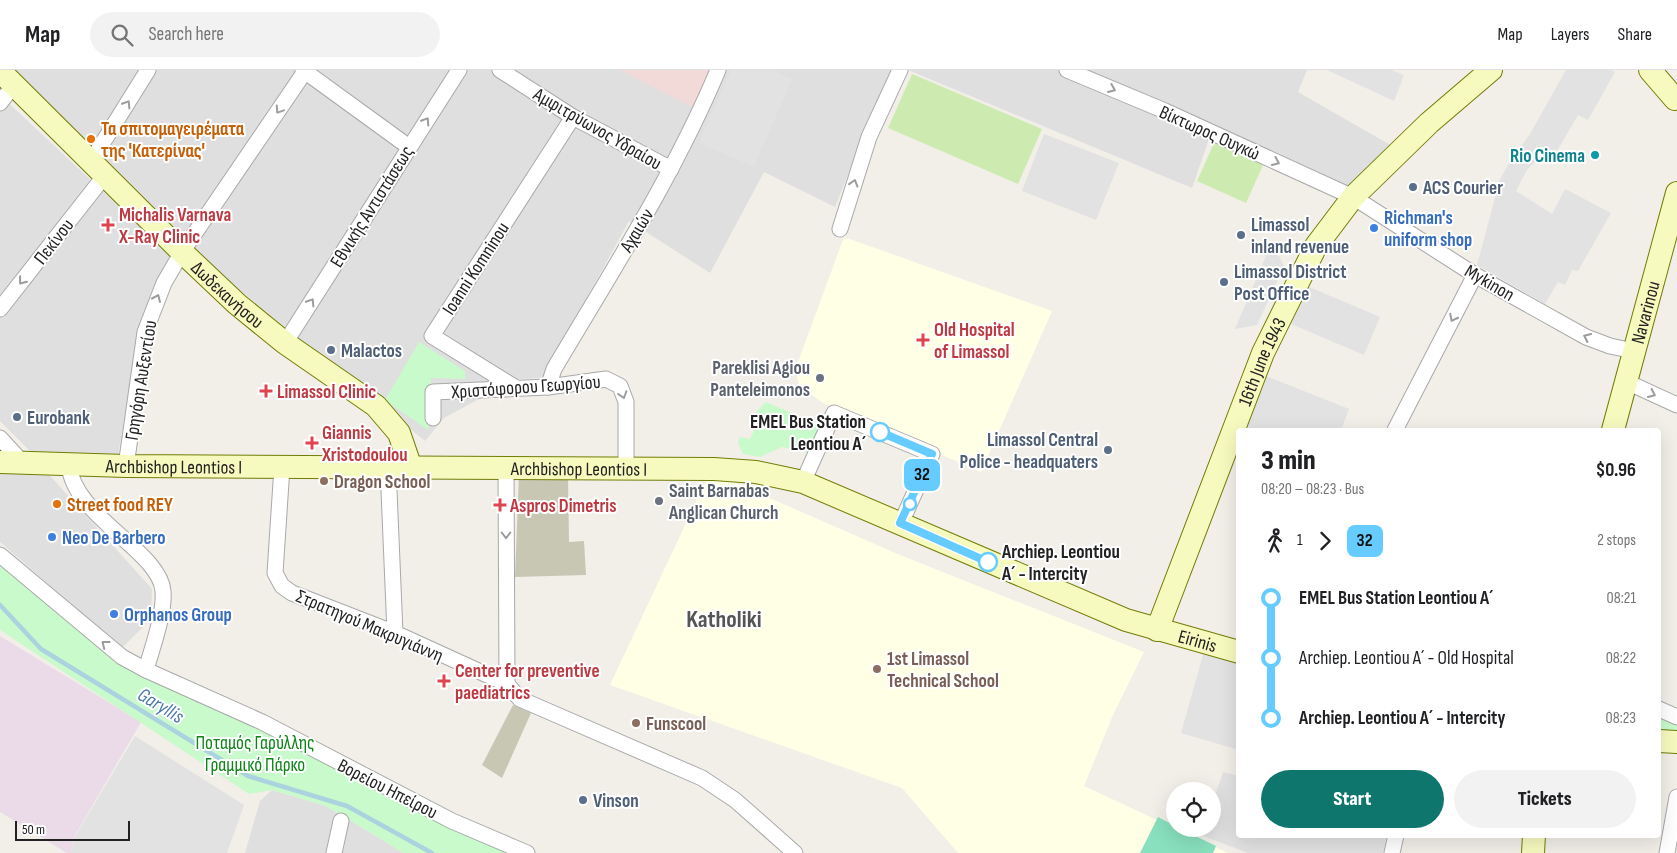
<!DOCTYPE html>
<meta charset="utf-8">
<style>
body{margin:0;font-family:"Sofia Sans Condensed",sans-serif;background:#f2f2f2;color:#202124;height:100vh;display:flex;flex-direction:column;font-size:19px;white-space:nowrap}
*{box-sizing:border-box;margin:0}
p{font-size:16px;color:#757577}
.icon{flex:none;width:28px;height:28px;fill:none;stroke:currentColor;stroke-width:2;stroke-linecap:round;stroke-linejoin:round}
.map{position:relative;flex:1;overflow:hidden}
.panel{position:absolute;left:1236px;top:358px;width:425px;height:410px;display:flex;flex-direction:column;background:#fff;border-radius:5px;box-shadow:0 5px 20px #0002}
.panel>*{flex:none}
.badge{padding:0 10px;border-radius:8px;font-size:18px;line-height:32px}
.buttons{position:absolute;left:1166px;top:712px;display:grid;gap:10px}
.buttons a{display:grid;place-items:center;width:55px;height:55px;border-radius:50%;background:#fff;box-shadow:0 5px 20px #0002;font-size:25px}
.scale{position:absolute;left:15px;bottom:12px;width:115px;box-sizing:border-box;padding-left:5px;border:2px solid #222;border-top:0;font-size:14px;line-height:18px;white-space:nowrap;color:#222;-webkit-text-stroke:4px #fff;paint-order:stroke}
.map>.badge{position:absolute;translate:-50% -50%;box-shadow:0 0 0 2px #fff}
.legs{display:flex;align-items:center;gap:8px;height:55px;padding:0 25px;font-size:16px}
.legs p{margin-inline-start:auto}
.head{display:flex;align-items:center;justify-content:space-between;height:85px;padding:0 25px}
h1{font-size:28px;font-weight:800;line-height:38px}
.action{display:flex;gap:10px;margin-top:auto;padding:10px 25px}
.action a{flex:1;height:58px;border-radius:30px;background:#0f766e;color:#fff;font-size:20px;font-weight:800;line-height:58px;text-align:center}
.action a+a{background:#f2f2f2;color:#202124}
ul{padding:0 25px;list-style:none}
li{display:flex;align-items:center;gap:18px;height:60px;font-size:19px}
li i{display:grid;place-items:center;width:8px;height:100%;margin:0 6px;background:currentColor}
li i::after{content:'';width:12px;height:12px;margin:-6px;border:4px solid;border-radius:50%;background:#fff}
li p{margin-inline-start:auto}
li:first-child i{background:linear-gradient(#0000 50%,currentColor 0)}
li:last-child i{background:linear-gradient(currentColor 50%,#0000 0)}
header{display:flex;align-items:center;gap:30px;box-sizing:border-box;height:70px;padding:0 25px;background:#fff;border-bottom:1px solid #e0e0e0}
header strong{font-size:24px}
nav{display:flex;gap:28px;margin-inline-start:auto;font-size:18px}
.search{width:350px;height:45px;background:#f2f2f2;display:flex;align-items:center;gap:12px;box-sizing:border-box;padding:0 18px;border-radius:28px;color:#757577;font-size:19px}
.map>svg:first-child{display:block}
.residential{fill:#e0dfdf}
.commercial{fill:#f2dad9}
.industrial{fill:#ebdbe8}
.education{fill:#ffffe5}
.construction{fill:#c7c7b4}
.grass{fill:#cdebb0}
.park{fill:#c8facc}
.pitch{fill:#88e0be}
.parking{fill:#e2e2e2}
.lines{fill:none;stroke-linecap:round;stroke-linejoin:round}
.stream{stroke:#aad3df;stroke-width:4.5}
.street-casing{stroke:#a9a9a9;stroke-width:17}
.secondary-casing{stroke:#707d05;stroke-width:24}
.street{stroke:#fff;stroke-width:15}
.secondary{stroke:#f7fabf;stroke-width:22}
.oneway{stroke:#9c9c9c}
.line-1-casing{stroke:#fff;stroke-width:11}
.line-1{stroke:#6cf;stroke-width:8}
.food-dot{fill:#e8710a;stroke:#fff;stroke-width:2}
.culture-dot{fill:#0f9aa8;stroke:#fff;stroke-width:2}
.service-dot{fill:#5c6f8a;stroke:#fff;stroke-width:2}
.health-dot{fill:#e0444e;stroke:#fff;stroke-width:2}
.shop-dot{fill:#3f7fe0;stroke:#fff;stroke-width:2}
.worship-dot{fill:#6b7280;stroke:#fff;stroke-width:2}
.stop-1-dot{fill:#fff;stroke:#6cf;stroke-width:2.5}
.education-dot{fill:#8d6e63;stroke:#fff;stroke-width:2}
.labels{text-anchor:middle;stroke-width:4;stroke-linejoin:round;paint-order:stroke}
.food-label{font-size:19px;font-weight:bold;fill:#c56008;stroke:#fff;text-anchor:start}
.street-label{font-size:19px;fill:#222;stroke:#fff}
.culture-label{font-size:19px;font-weight:bold;fill:#0d838f;stroke:#fff;text-anchor:end}
.service-label{font-size:19px;font-weight:bold;fill:#4e5e75;stroke:#fff;text-anchor:start}
.health-label{font-size:19px;font-weight:bold;fill:#be3a42;stroke:#fff;text-anchor:start}
.shop-label{font-size:19px;font-weight:bold;fill:#366cbe;stroke:#fff;text-anchor:start}
.worship-label{font-size:19px;font-weight:bold;fill:#5b616d;stroke:#fff;text-anchor:end}
.stop-label{font-size:19px;font-weight:bold;fill:#222;stroke:#fff;text-anchor:end}
.education-label{font-size:19px;font-weight:bold;fill:#785e54;stroke:#fff;text-anchor:start}
.park-label{font-size:19px;fill:#0c8416;stroke:#fff}
.water-label{font-size:20px;font-style:italic;fill:#4a7aab;stroke:#fff}
.district-label{font-size:24px;font-weight:bold;fill:#555;stroke:#fff}
</style>
<header>
<strong>Map</strong>
<div class="search"><svg class="icon" aria-label="search" viewBox="0 0 24 24"><circle cx="10" cy="10" r="6"/><path d="M15 15l6 6"/></svg>Search here</div>
<nav><a>Map</a><a>Layers</a><a>Share</a></nav>
</header>
<div class="map">
<svg width="1677" height="783" viewBox="0 0 1677 783">
<rect width="100%" height="100%" fill="#f2efe9"/>
<g class="residential">
<path d="M11,0H907L864,64L835,137L764,102L710,203L629,151L543,308L516,309L444,348L425,371L197,185Z"/>
<path d="M908,0H1307L1298,22L1392,76L1348,118L1209,69L1192,118Z"/>
<path d="M0,25L172,186L142,249L118,385L33,384L0,351Z"/>
<path d="M44,399L152,519L151,549L122,578L0,472V400Z"/>
<path d="M272,720L326,736L404,783H245L260,731Z"/>
</g>
<path class="commercial" d="M620,0H714L696,39Z"/>
<path class="industrial" d="M0,566L141,652L74,767L71,783H67L0,742Z"/>
<g class="education">
<path d="M844,167L1052,241L981,402L823,333L799,315L795,300Z"/>
<path d="M710,402L900,485L1144,582L1113,645L1084,716L1228,783H958L902,718L610,615Z"/>
</g>
<g class="construction">
<path d="M519,404L568,405L569,472L584,471L586,505L515,507Z"/>
<path d="M513,635L531,643L502,708L482,695Z"/>
</g>
<g class="grass">
<path d="M912,4L1042,59L1018,114L888,58Z"/>
<path d="M1215,71L1264,93L1246,133L1197,111Z"/>
</g>
<g class="park">
<path d="M419,272L465,301V309L431,308L428,360L385,330Z"/>
<path d="M766,332L817,354L820,363L810,383L782,377L760,387L743,384L738,373L740,367L750,369L760,347L755,343Z"/>
<path d="M0,489L116,587L453,747L537,783H404L326,736L272,720L249,724L0,560Z"/>
<path d="M1659,647L1677,655V669L1659,667Z"/>
</g>
<path class="pitch" d="M1158,747L1175,756V759H1181L1216,776L1213,783H1140Z"/>
<g class="parking">
<path d="M731,0H771L792,9L754,97L699,73Z"/>
<path d="M1327,0H1391L1404,5L1394,31Z"/>
<path d="M1566,0H1611L1615,2L1588,50L1578,45L1550,93L1541,88L1528,98L1516,121L1552,144L1565,119L1611,143L1578,201L1572,200L1565,215L1558,212L1545,234L1477,195L1500,109L1511,90L1530,64Z"/>
<path d="M1044,64L1119,93L1096,150L1022,121Z"/>
<path d="M1272,172L1284,196L1257,255L1235,259Z"/>
<path d="M1307,216L1380,247L1364,285L1291,254Z"/>
<path d="M1266,306L1349,339L1341,360H1255L1246,357Z"/>
<path d="M1205,578L1239,588V680L1181,663Z"/>
<path d="M135,666L244,735L227,783H71L74,768Z"/>
<path d="M1223,702L1239,706V765H1387L1383,783H1248L1201,765L1203,759H1212L1213,732Z"/>
</g>
<g class="lines">
<path class="stream" d="M0,535L41,579L248,706L347,736L432,783"/>
<g class="street-casing">
<g id="street">
<path d="M303,0L409,77"/>
<path d="M500,0L573,47L671,99"/>
<path d="M1067,0L1165,41L1353,127L1475,205L1586,267L1610,276L1634,281"/>
<path d="M0,33L14,15"/>
<path d="M92,90L148,0"/>
<path d="M840,159L869,67L900,0"/>
<path d="M0,239L106,104"/>
<path d="M285,273L459,0"/>
<path d="M1627,312L1677,335"/>
<path d="M548,317L554,299C612,201 674,105 718,0"/>
<path d="M516,318L432,266L573,47"/>
<path d="M433,348V322L548,317L606,309L620,316L626,332V399"/>
<path d="M1395,360L1475,205"/>
<path d="M0,368L21,391"/>
<path d="M69,394C72,446 160,481 163,521C165,543 152,578 146,600L262,652L452,751L527,783"/>
<path d="M126,396L145,262L164,213L182,182L306,0"/>
<path d="M282,397L275,503L282,516L292,523L395,563L507,614L520,629L702,708L735,730L795,783"/>
<path d="M388,397L395,563"/>
<path d="M506,398L507,614"/>
<path d="M803,412L834,343L932,384L901,453"/>
<path d="M0,485L122,587L146,600"/>
<path d="M1659,639L1677,647"/>
<path d="M334,783L341,751"/>
<path d="M1392,783L1396,765"/>
<path d="M1667,783L1677,727"/>
</g>
</g>
<g class="secondary-casing">
<g id="secondary">
<path d="M1650,0L1675,29"/>
<path id="s1" d="M0,1L182,182L237,234L285,273L376,336L399,363L411,398"/>
<path id="s2" d="M1613,360L1677,123"/>
<path id="s3" d="M0,392L126,396L714,399L756,402L803,412L1126,550L1239,582"/>
<path id="s4" d="M1157,560L1263,283L1316,176L1353,127L1429,53L1491,0"/>
<path d="M1659,671L1677,672"/>
<path d="M1533,783L1534,765"/>
</g>
</g>
<use href="#street" class="street"/>
<use href="#secondary" class="secondary"/>
</g>
<defs><path id="oneway-chevron" d="M-2-3.5L2.5 0L-2 3.5" fill="none" stroke-width="1.6" stroke-linecap="round" stroke-linejoin="round" transform="scale(1.25)"/></defs>
<g class="oneway">
<use href="#oneway-chevron" transform="translate(1112 19) rotate(23)"/>
<use href="#oneway-chevron" transform="translate(127 34) rotate(-58)"/>
<use href="#oneway-chevron" transform="translate(279 40) rotate(124)"/>
<use href="#oneway-chevron" transform="translate(426 51) rotate(-57)"/>
<use href="#oneway-chevron" transform="translate(1276 92) rotate(24)"/>
<use href="#oneway-chevron" transform="translate(854 113) rotate(-73)"/>
<use href="#oneway-chevron" transform="translate(22 211) rotate(128)"/>
<use href="#oneway-chevron" transform="translate(157 228) rotate(-66)"/>
<use href="#oneway-chevron" transform="translate(311 232) rotate(-58)"/>
<use href="#oneway-chevron" transform="translate(1453 248) rotate(117)"/>
<use href="#oneway-chevron" transform="translate(1587 267) rotate(-155)"/>
<use href="#oneway-chevron" transform="translate(1652 324) rotate(25)"/>
<use href="#oneway-chevron" transform="translate(623 325) rotate(72)"/>
<use href="#oneway-chevron" transform="translate(506 465) rotate(90)"/>
<use href="#oneway-chevron" transform="translate(105 574) rotate(-142)"/>
</g>
<g class="lines">
<g class="line-1-casing">
<path id="line-1" d="M880,362L932,384L900,453L988,492"/>
</g>
<use href="#line-1" class="line-1"/>
</g>
<g class="food-dot">
<circle cx="91" cy="69" r="5"/>
<circle cx="57" cy="434" r="5"/>
</g>
<circle class="culture-dot" cx="1595" cy="85" r="5"/>
<g class="service-dot">
<circle cx="1413" cy="117" r="5"/>
<circle cx="1241" cy="165" r="5"/>
<circle cx="1224" cy="212" r="5"/>
<circle cx="331" cy="280" r="5"/>
<circle cx="17" cy="347" r="5"/>
<circle cx="1108" cy="380" r="5"/>
<circle cx="583" cy="730" r="5"/>
</g>
<g class="health-dot">
<path d="M105.5 147.5h5v5h5v5h-5v5h-5v-5h-5v-5h5z"/>
<path d="M920.5 262.5h5v5h5v5h-5v5h-5v-5h-5v-5h5z"/>
<path d="M263.5 313.5h5v5h5v5h-5v5h-5v-5h-5v-5h5z"/>
<path d="M309.5 365.5h5v5h5v5h-5v5h-5v-5h-5v-5h5z"/>
<path d="M497.5 427.5h5v5h5v5h-5v5h-5v-5h-5v-5h5z"/>
<path d="M441.5 603.5h5v5h5v5h-5v5h-5v-5h-5v-5h5z"/>
</g>
<g class="shop-dot">
<circle cx="1374" cy="158" r="5"/>
<circle cx="52" cy="467" r="5"/>
<circle cx="114" cy="544" r="5"/>
</g>
<g class="worship-dot">
<circle cx="820" cy="308" r="5"/>
<circle cx="659" cy="431" r="5"/>
</g>
<g class="stop-1-dot">
<circle cx="880" cy="362" r="9"/>
<circle cx="910" cy="434" r="6"/>
<circle cx="988" cy="492" r="9"/>
</g>
<g class="education-dot">
<circle cx="324" cy="411" r="5"/>
<circle cx="877" cy="599" r="5"/>
<circle cx="636" cy="653" r="5"/>
</g>
<g class="labels">
<g class="food-label">
<text x="101" y="65">Τα σπιτομαγειρέματα<tspan x="101" dy="22">της 'Κατερίνας'</tspan></text>
<text x="67" y="441">Street food REY</text>
</g>
<g class="street-label">
<text transform="translate(598 58) rotate(30)" y="7">Αμφιτρύωνος Υδραίου</text>
<text transform="translate(1210 62) rotate(24)" y="7">Βίκτωρος Ουγκώ</text>
<text transform="translate(371 136) rotate(-58)" y="7">Εθνικής Αντιστάσεως</text>
<text transform="translate(636 160) rotate(-59)" y="7">Αχαιών</text>
<text transform="translate(53 171) rotate(-52)" y="7">Πεκίνου</text>
<text transform="translate(475 198) rotate(-57)" y="7">Ioanni Komninou</text>
<text transform="translate(1490 212) rotate(30)" y="7">Mykinon</text>
<text dy="7" stroke="none"><textPath href="#s1" startOffset="319">Δωδεκανήσου</textPath></text>
<text dy="7" stroke="none"><textPath href="#s2" startOffset="122">Navarinou</textPath></text>
<text dy="7" stroke="none"><textPath href="#s4" startOffset="288">16th June 1943</textPath></text>
<text transform="translate(140 310) rotate(-81)" y="7">Γρηγόρη Αυξεντίου</text>
<text transform="translate(526 316) rotate(-4)" y="7">Χριστόφορου Γεωργίου</text>
<text dy="7" stroke="none"><textPath href="#s3" startOffset="174">Archbishop Leontios I</textPath></text>
<text dy="7" stroke="none"><textPath href="#s3" startOffset="579">Archbishop Leontios I</textPath></text>
<text transform="translate(370 555) rotate(23)" y="7">Στρατηγού Μακρυγιάννη</text>
<text dy="7" stroke="none"><textPath href="#s3" startOffset="1230">Eirinis</textPath></text>
<text transform="translate(388 718) rotate(27)" y="7">Βορείου Ηπείρου</text>
</g>
<g class="culture-label">
<text x="1585" y="92">Rio Cinema</text>
</g>
<g class="service-label">
<text x="1423" y="124">ACS Courier</text>
<text x="1251" y="161">Limassol<tspan x="1251" dy="22">inland revenue</tspan></text>
<text x="1234" y="208">Limassol District<tspan x="1234" dy="22">Post Office</tspan></text>
<text x="341" y="287">Malactos</text>
<text x="27" y="354">Eurobank</text>
<text x="1098" y="376" text-anchor="end">Limassol Central<tspan x="1098" dy="22">Police - headquaters</tspan></text>
<text x="593" y="737">Vinson</text>
</g>
<g class="health-label">
<text x="119" y="151">Michalis Varnava<tspan x="119" dy="22">X-Ray Clinic</tspan></text>
<text x="934" y="266">Old Hospital<tspan x="934" dy="22">of Limassol</tspan></text>
<text x="277" y="328">Limassol Clinic</text>
<text x="322" y="369">Giannis<tspan x="322" dy="22">Xristodoulou</tspan></text>
<text x="510" y="442">Aspros Dimetris</text>
<text x="455" y="607">Center for preventive<tspan x="455" dy="22">paediatrics</tspan></text>
</g>
<g class="shop-label">
<text x="1384" y="154">Richman's<tspan x="1384" dy="22">uniform shop</tspan></text>
<text x="62" y="474">Neo De Barbero</text>
<text x="124" y="551">Orphanos Group</text>
</g>
<g class="worship-label">
<text x="810" y="304">Pareklisi Agiou<tspan x="810" dy="22">Panteleimonos</tspan></text>
<text x="669" y="427" text-anchor="start">Saint Barnabas<tspan x="669" dy="22">Anglican Church</tspan></text>
</g>
<g class="stop-label">
<text x="866" y="358">EMEL Bus Station<tspan x="866" dy="22">Leontiou A´</tspan></text>
<text x="1002" y="488" text-anchor="start">Archiep. Leontiou<tspan x="1002" dy="22">A´ - Intercity</tspan></text>
</g>
<g class="education-label">
<text x="334" y="418">Dragon School</text>
<text x="887" y="595">1st Limassol<tspan x="887" dy="22">Technical School</tspan></text>
<text x="646" y="660">Funscool</text>
</g>
<g class="park-label">
<text x="255" y="679">Ποταμός Γαρύλλης<tspan x="255" dy="22">Γραμμικό Πάρκο</tspan></text>
</g>
<g class="water-label">
<text transform="translate(161 635) rotate(31)" y="7">Garyllis</text>
</g>
<g class="district-label">
<text x="724" y="557">Katholiki</text>
</g>
</g>
</svg>
<div class="buttons">
<a><svg class="icon" aria-label="locate" viewBox="0 0 24 24"><circle cx="12" cy="12" r="6"/><path d="M12 2v4M12 18v4M2 12h4M18 12h4"/></svg></a>
</div>
<div class="scale">50 m</div>
<b class="badge" style="left:922px;top:405px;background:#6cf;color:#111">32</b>
<section class="panel">
<div class="head"><div><h1>3 min</h1><p>08:20 – 08:23 · Bus</p></div><b>$0.96</b></div>
<div class="legs"><svg class="icon" aria-label="walk" viewBox="0 0 24 24"><circle cx="13" cy="4" r="2"/><path d="M13 8l-2 6 4 7M11 14l-3 7M7 12l3-4h3l4 4"/></svg>1<svg class="icon" aria-label="forward" viewBox="0 0 24 24"><path d="M9 5l7 7-7 7"/></svg><b class="badge" style="background:#6cf;color:#111">32</b><p>2 stops</p></div>
<ul>
<li><i style="color:#6cf"></i><b>EMEL Bus Station Leontiou A´</b><p>08:21</p></li>
<li><i style="color:#6cf"></i><span>Archiep. Leontiou A´ - Old Hospital</span><p>08:22</p></li>
<li><i style="color:#6cf"></i><b>Archiep. Leontiou A´ - Intercity</b><p>08:23</p></li>
</ul>
<div class="action"><a>Start</a><a>Tickets</a></div>
</section>
</div>
